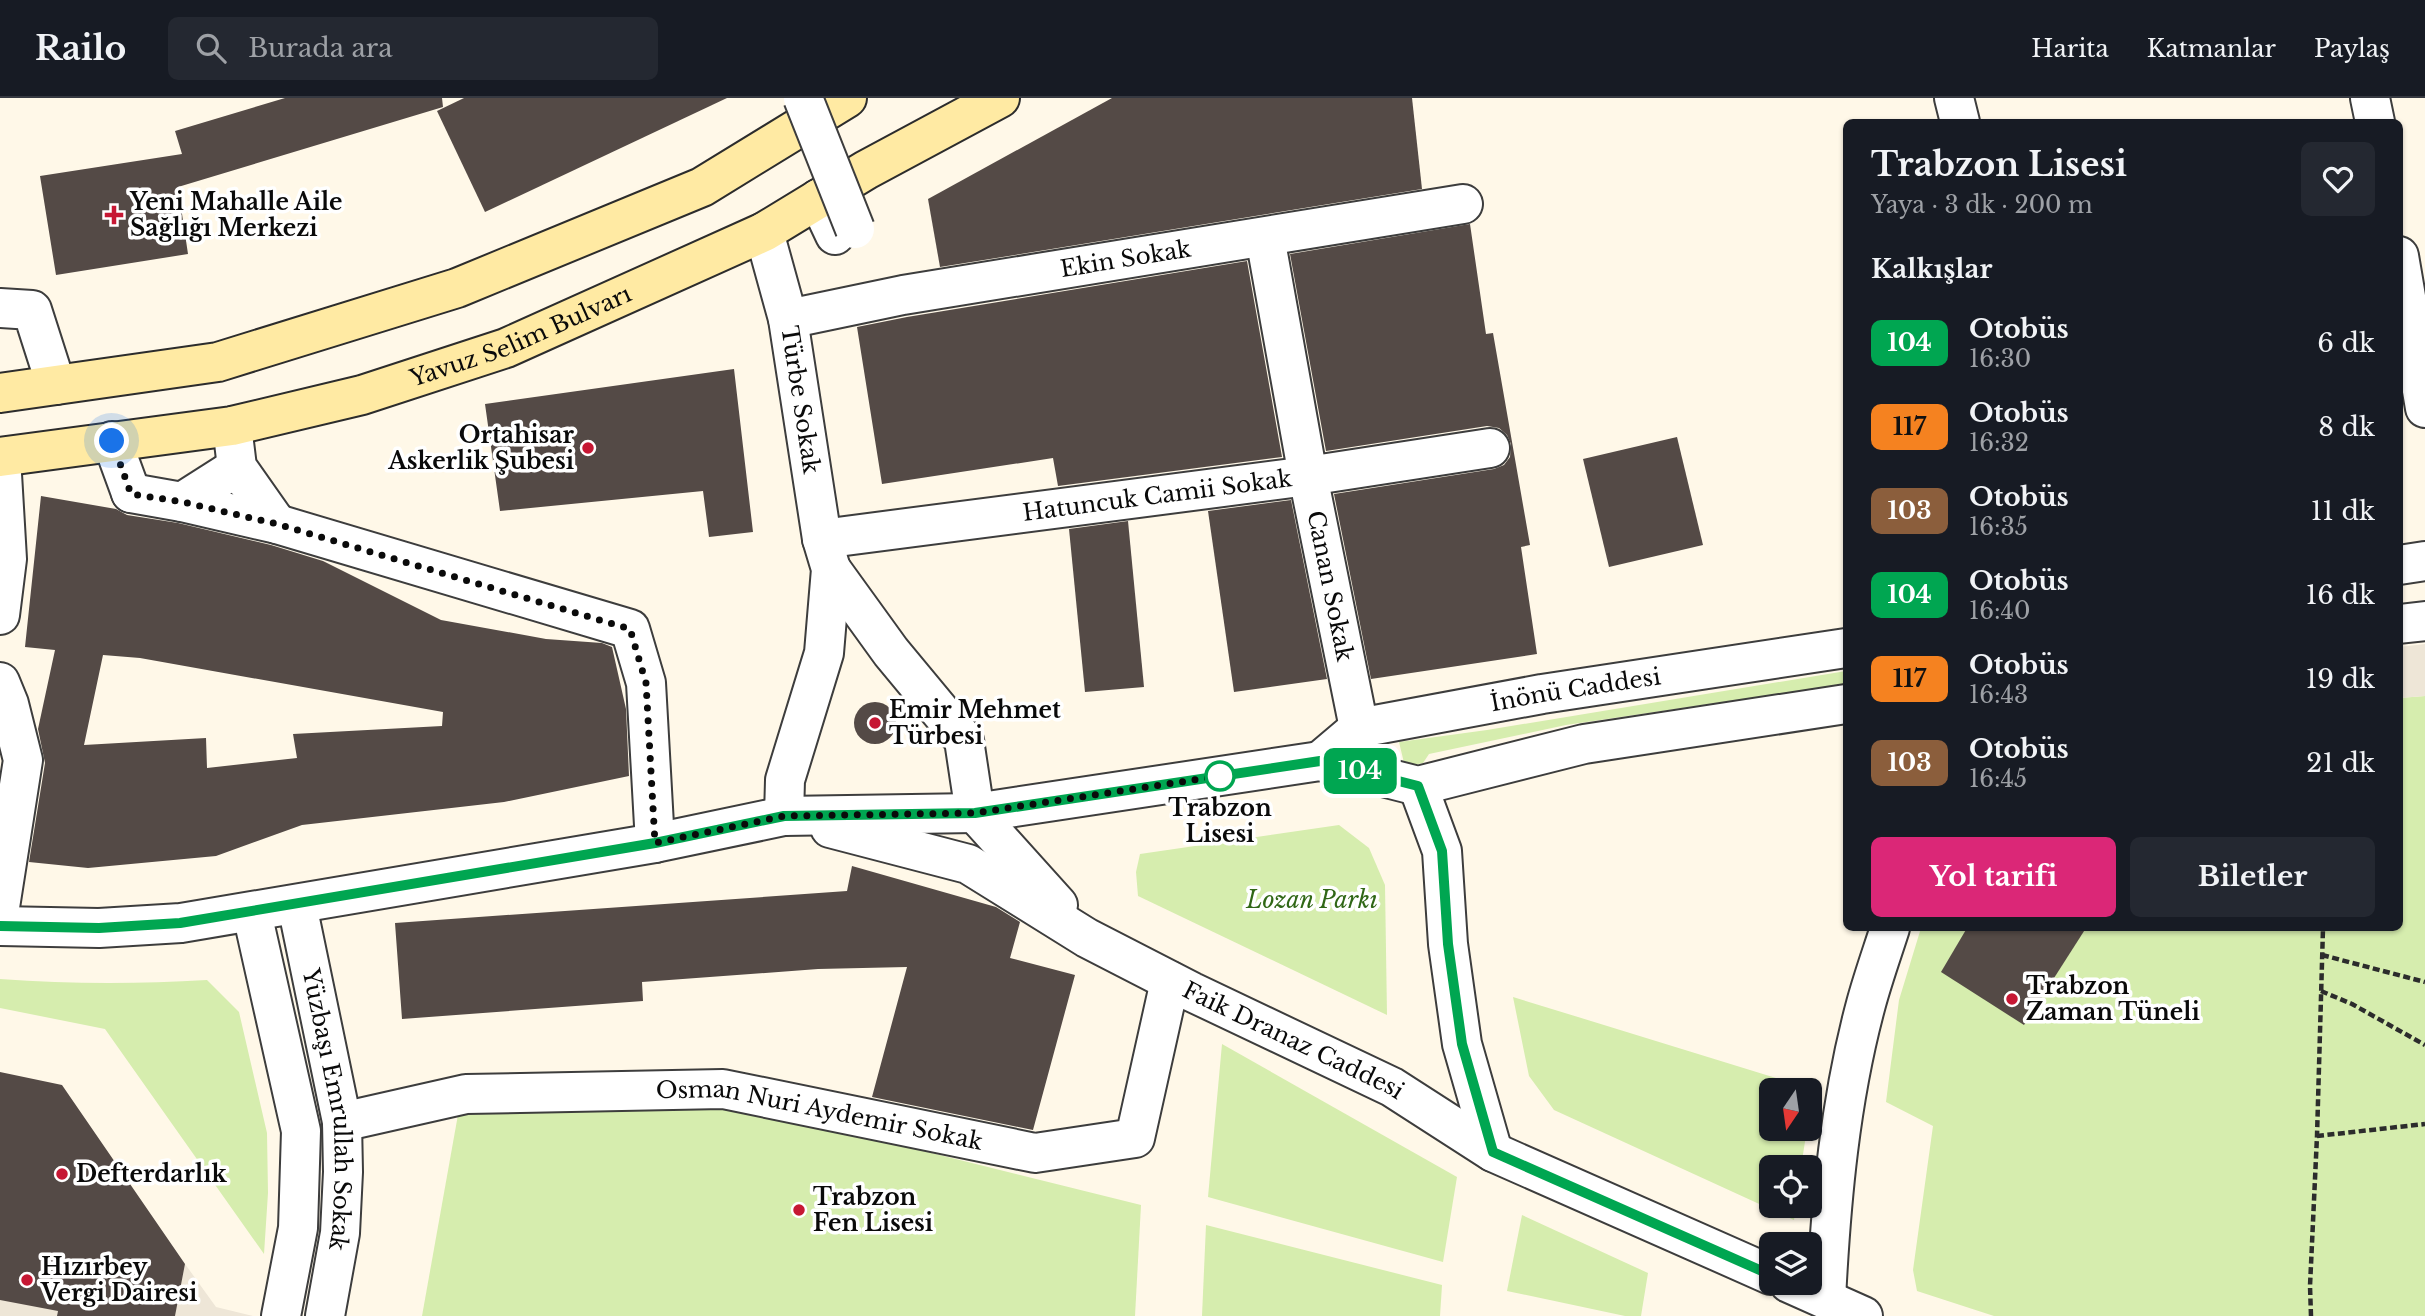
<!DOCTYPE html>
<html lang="tr">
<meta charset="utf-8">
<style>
body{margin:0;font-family:"Libre Baskerville",serif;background:#242831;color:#f1f3f6;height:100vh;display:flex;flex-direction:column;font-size:26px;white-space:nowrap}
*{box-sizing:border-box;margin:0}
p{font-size:23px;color:#9ea1a6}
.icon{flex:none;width:38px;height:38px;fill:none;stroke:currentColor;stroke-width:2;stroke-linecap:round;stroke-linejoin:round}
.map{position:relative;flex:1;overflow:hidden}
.side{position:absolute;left:1843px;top:21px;width:560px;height:812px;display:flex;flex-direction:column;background:#171b24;border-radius:10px;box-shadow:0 2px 5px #0004}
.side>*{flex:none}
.badge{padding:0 14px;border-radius:10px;font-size:24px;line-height:46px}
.needle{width:46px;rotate:193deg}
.tools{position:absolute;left:1759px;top:980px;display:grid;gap:14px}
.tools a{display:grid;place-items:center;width:63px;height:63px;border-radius:10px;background:#171b24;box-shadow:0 2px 5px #0004;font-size:35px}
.you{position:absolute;width:35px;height:35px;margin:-18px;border:5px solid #fff;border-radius:50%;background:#1a73e8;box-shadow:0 0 0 10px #1a73e833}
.map>.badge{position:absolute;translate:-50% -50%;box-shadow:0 0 0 4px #fff}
h2{padding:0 28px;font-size:26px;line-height:63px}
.round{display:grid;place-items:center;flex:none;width:74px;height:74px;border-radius:10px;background:#242831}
.headline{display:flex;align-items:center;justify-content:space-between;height:119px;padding:0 28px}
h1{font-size:33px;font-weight:700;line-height:52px}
.button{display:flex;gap:14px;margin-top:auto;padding:14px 28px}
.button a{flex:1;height:80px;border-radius:10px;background:#db2777;color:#fff;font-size:28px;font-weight:700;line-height:80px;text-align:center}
.button a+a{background:#242831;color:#f1f3f6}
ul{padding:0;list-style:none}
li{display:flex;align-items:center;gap:21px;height:84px;padding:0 28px}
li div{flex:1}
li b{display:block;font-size:26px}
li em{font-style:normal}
li .badge{min-width:77px;font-weight:700;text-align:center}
header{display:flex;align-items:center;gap:42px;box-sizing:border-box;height:98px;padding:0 35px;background:#171b24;border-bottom:2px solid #363941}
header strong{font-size:33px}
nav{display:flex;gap:38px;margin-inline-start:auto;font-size:24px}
.search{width:490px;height:63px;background:#242831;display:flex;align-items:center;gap:18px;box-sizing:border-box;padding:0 24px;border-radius:10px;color:#9ea1a6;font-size:26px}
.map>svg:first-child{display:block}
.green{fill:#d6edae}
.plaza{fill:#eee6d7}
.building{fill:#544a46;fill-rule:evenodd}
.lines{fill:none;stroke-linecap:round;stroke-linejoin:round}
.pedestrian-casing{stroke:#3d3d3d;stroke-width:42}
.minor-casing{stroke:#3d3d3d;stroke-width:42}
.tertiary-casing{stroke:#3d3d3d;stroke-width:42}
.secondary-casing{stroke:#2c2c2c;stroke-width:42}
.path{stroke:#2c2c2c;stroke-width:4.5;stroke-dasharray:7 3.5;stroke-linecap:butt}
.pedestrian{stroke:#fff;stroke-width:38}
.minor{stroke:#fff;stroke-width:38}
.tertiary{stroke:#fff;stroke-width:38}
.secondary{stroke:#ffeaa3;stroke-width:38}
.pedestrian-bridge-casing{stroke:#3d3d3d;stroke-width:42;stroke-linecap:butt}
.pedestrian-bridge{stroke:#fff;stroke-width:38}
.line-casing{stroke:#fff;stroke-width:16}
.line{stroke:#00a651;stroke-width:10}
.walk{stroke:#0a0a0a;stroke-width:7;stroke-dasharray:0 12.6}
.poi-dot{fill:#c61733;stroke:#fff;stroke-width:2.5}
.stop-dot{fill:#fff;stroke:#00a651;stroke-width:3.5}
.labels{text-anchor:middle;stroke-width:7;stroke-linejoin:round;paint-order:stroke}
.poi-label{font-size:23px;font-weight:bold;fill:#0a0a0a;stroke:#fff;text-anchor:start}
.street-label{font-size:23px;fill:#0a0a0a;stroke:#fff}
.stop-label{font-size:23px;font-weight:bold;fill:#0a0a0a;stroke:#fff}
.park-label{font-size:23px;font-style:italic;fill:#306716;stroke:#fff}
</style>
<header>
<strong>Railo</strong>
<div class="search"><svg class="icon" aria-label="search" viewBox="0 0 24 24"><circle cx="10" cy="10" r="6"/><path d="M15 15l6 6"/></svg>Burada ara</div>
<nav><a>Harita</a><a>Katmanlar</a><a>Paylaş</a></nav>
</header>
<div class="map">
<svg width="2425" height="1218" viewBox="0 0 2425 1218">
<rect width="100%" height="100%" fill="#fff8e8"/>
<g class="green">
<path d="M1846,573V586L1566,627L1429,656L1423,665L1405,669L1399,644L1487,632Z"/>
<path d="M2425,598V1218H1994L1917,1193L1913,1172L1933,1028L1886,1004L1899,902L1921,830H2399V600Z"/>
<path d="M1339,727L1369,750L1385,787L1387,917L1138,798L1136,774L1140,756Z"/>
<path d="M0,881C69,886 137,886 207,882L239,914L267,1035L268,1095L264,1156L105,931L0,910Z"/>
<path d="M1513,899L1812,991L1810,1012V992H1771V1031H1807L1801,1069H1771V1108H1796L1794,1122L1554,1012L1529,978Z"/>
<path d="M1222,946L1457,1079L1443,1164L1208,1099Z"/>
<path d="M731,1005L1141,1107L1135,1218H422L459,1011Z"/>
<path d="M1522,1117L1648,1175L1641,1218H1625L1507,1193Z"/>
<path d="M1206,1127L1442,1187L1440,1218H1202Z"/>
</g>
<g class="plaza">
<path d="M2425,546V598L2399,600V549Z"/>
<path d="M185,1166L216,1209L253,1218H175Z"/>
<path d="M62,1193L57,1218H0V1202Z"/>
</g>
<g class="building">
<path d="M285,0H442L443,9L178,89L188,156L56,177L40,78L182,56L175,33Z"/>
<path d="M464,0H727L485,114L437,13Z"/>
<path d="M1112,0H1412L1422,91L940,169L928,101Z"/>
<path d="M1470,126L1486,236L1493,235L1530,447L1521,449L1537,556L1371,581L1334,396L1494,371L1504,367L1510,359L1511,346L1507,337L1499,330L1487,328L1326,353L1290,156Z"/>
<path d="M1247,163L1282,359L1058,388L1053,360L882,386L857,229L907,219Z"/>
<path d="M734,271L753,434L709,439L703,393L500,413L485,306Z"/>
<path d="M1677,339L1703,447L1609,469L1583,361Z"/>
<path d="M41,398L116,411L127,417L178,425L271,447L323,463L441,522L546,541L602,545L612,549L626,611L629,678L504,704L302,727L216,758L88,770L29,764L45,665L38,631L55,552L25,549ZM103,557L140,560L443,614L442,628L293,636L297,660L207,670L206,640L84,647Z"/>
<path d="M1291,402L1327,581L1234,594L1208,413Z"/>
<path d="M1128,423L1144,589L1085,594L1069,431Z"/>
<circle cx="875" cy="625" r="21"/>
<path d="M852,768L996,809L1020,824L1010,860L1075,877L1033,1032L872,999L907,869L818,871L642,884L643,903L402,921L395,825L847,793Z"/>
<path d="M1967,830H2086L2024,927L1941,874Z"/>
<path d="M0,974L62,987L185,1166L175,1218H57L58,1213L0,1202Z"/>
</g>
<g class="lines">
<g class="pedestrian-casing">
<g id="pedestrian">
<path d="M818,101L835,137"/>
<path d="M232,328L237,369L277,426"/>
<path d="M112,343L131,395"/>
<path d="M182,404L237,369"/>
<path d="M0,517L7,461L1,359"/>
<path d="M0,584L9,606L23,662L0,809"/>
</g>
</g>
<g class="minor-casing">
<g id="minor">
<path d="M1954,0L1960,24"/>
<path d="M2370,0L2375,24"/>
<path id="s1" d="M764,134L788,221L822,441L831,471L824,555L785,682L784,718"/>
<path id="s2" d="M1265,139L1308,378L1359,630"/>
<path d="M2399,158L2425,310"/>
<path d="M0,210L32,212L56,287"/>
<path id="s3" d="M788,221L903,197L1463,106"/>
<path d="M131,395L182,404L277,426L630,531L646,585L655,745"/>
<path id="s4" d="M822,441L1308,378L1490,350"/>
<path d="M831,471L891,554L964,642L975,715"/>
<path id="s5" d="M342,1024L466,996L723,991L1035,1055L1135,1040L1170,883"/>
<path d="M1826,1201C1831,1102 1840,1002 1866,906C1873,880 1882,855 1890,830"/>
</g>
</g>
<g class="tertiary-casing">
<g id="tertiary">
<path d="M2399,467L2425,463"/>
<path d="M2399,526L2425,523"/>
<path id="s6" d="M1320,663L1359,630L1542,596L1846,550"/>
<path d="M1418,688L1442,753L1448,846L1462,946L1493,1054"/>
<path d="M975,715L1058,807"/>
<path id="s7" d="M830,730L968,766L1087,840L1192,894L1392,989L1493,1054L1771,1177"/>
<path id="s8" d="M297,807L342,1024L343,1074L340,1135L325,1218"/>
<path d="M252,815L301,1033L298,1130L281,1218"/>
<path d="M0,828L99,830L181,825L655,745L784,718L975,715L1320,663L1418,688L1584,646L1846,606"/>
<path d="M1789,1185L1863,1218"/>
</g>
</g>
<g class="secondary-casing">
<g id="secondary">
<path d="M0,295L218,264L457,190L702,89L847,0"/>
<path id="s9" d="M0,359L232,328L362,297L506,250L764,134L866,72L1000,0"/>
</g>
</g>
<g class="path">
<path d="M2322,857L2425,884"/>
<path d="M2321,893L2352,906L2425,947"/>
<path d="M2317,1038L2425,1026"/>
<path d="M2311,1218L2310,1188L2317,1038L2323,830"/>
</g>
<use href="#pedestrian" class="pedestrian"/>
<use href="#minor" class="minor"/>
<use href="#tertiary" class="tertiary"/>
<use href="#secondary" class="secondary"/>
<g class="pedestrian-bridge-casing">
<path id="pedestrian-bridge" d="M803,0L855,131"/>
</g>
<use href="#pedestrian-bridge" class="pedestrian-bridge"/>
</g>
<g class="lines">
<g class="line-casing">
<path id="line" d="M0,828L99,830L180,825L655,745L784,718L975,715L1320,663L1418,688L1442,753L1448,846L1462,946L1493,1054L1771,1177"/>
</g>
<use href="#line" class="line"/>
<path class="walk" d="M112,343L131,396L183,404L277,426L630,531L646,585L655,745L784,718L975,715L1220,678"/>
</g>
<g class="poi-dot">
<path d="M110.5 106.5h7v7h7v7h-7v7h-7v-7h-7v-7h7z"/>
<circle cx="588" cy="350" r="7"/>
<circle cx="875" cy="625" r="7"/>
<circle cx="2012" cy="901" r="7"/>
<circle cx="62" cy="1076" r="7"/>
<circle cx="799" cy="1112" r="7"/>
<circle cx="27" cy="1182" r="7"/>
</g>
<circle class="stop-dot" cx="1220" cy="678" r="14"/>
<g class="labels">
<g class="poi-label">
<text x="130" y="112">Yeni Mahalle Aile<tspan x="130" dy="26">Sağlığı Merkezi</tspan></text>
<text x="574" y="345" text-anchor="end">Ortahisar<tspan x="574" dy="26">Askerlik Şubesi</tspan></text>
<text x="889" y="620">Emir Mehmet<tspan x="889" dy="26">Türbesi</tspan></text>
<text x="2026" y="896">Trabzon<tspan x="2026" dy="26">Zaman Tüneli</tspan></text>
<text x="76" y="1084">Defterdarlık</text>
<text x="813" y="1107">Trabzon<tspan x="813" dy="26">Fen Lisesi</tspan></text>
<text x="41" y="1177">Hızırbey<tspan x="41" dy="26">Vergi Dairesi</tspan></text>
</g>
<g class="street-label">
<text dy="8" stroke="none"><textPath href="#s3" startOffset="343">Ekin Sokak</textPath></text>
<text dy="8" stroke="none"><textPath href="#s9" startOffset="537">Yavuz Selim Bulvarı</textPath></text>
<text dy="8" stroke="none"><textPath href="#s1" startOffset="172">Türbe Sokak</textPath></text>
<text dy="8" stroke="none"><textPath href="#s4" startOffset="338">Hatuncuk Camii Sokak</textPath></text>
<text dy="8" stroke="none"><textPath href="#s2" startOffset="355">Canan Sokak</textPath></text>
<text dy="8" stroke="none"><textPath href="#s6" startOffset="271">İnönü Caddesi</textPath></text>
<text dy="8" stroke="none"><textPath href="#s7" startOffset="513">Faik Dranaz Caddesi</textPath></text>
<text dy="8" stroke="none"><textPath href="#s8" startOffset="208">Yüzbaşı Emrullah Sokak</textPath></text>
<text dy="8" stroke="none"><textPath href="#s5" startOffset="483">Osman Nuri Aydemir Sokak</textPath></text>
</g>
<g class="stop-label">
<text x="1220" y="718">Trabzon<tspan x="1220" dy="26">Lisesi</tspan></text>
</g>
<g class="park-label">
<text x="1312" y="810">Lozan Parkı</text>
</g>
</g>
</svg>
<div class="tools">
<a><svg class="needle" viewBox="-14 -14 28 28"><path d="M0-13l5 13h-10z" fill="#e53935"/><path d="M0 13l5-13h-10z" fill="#9ea1a6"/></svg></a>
<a><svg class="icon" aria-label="locate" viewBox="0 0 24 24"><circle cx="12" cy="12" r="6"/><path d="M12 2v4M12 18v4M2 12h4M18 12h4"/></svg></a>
<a><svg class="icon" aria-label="layers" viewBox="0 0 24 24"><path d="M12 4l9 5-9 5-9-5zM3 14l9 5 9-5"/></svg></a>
</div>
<div class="you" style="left:112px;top:343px"></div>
<b class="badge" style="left:1360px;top:673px;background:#00a651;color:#fff">104</b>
<section class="side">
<div class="headline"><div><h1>Trabzon Lisesi</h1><p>Yaya · 3 dk · 200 m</p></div><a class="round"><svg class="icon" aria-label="heart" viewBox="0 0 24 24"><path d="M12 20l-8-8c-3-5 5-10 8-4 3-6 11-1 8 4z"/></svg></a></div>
<h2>Kalkışlar</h2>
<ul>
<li><span class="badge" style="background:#00a651;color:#fff">104</span><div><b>Otobüs</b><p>16:30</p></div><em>6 dk</em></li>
<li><span class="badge" style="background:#f58220;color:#111">117</span><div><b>Otobüs</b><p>16:32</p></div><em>8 dk</em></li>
<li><span class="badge" style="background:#8b5e3c;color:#fff">103</span><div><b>Otobüs</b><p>16:35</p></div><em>11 dk</em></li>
<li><span class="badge" style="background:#00a651;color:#fff">104</span><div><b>Otobüs</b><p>16:40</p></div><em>16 dk</em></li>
<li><span class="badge" style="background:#f58220;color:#111">117</span><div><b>Otobüs</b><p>16:43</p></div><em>19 dk</em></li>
<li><span class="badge" style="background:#8b5e3c;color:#fff">103</span><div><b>Otobüs</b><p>16:45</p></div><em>21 dk</em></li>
</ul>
<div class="button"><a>Yol tarifi</a><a>Biletler</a></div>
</section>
</div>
